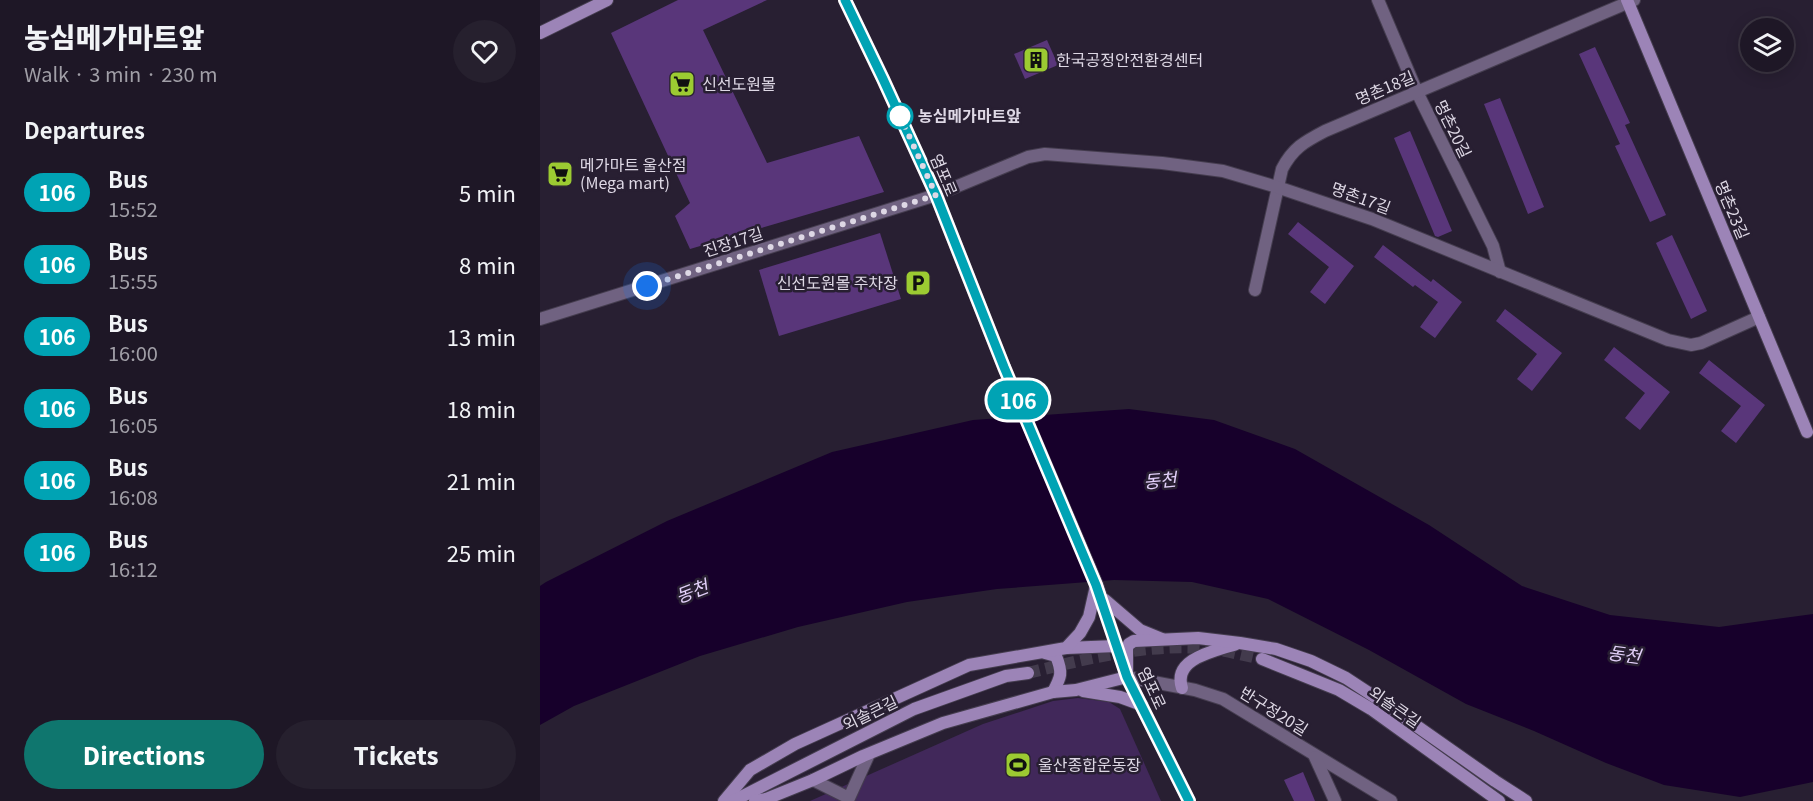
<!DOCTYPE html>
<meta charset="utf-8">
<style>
body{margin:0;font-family:Georgia,"Noto Sans KR",serif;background:#26202e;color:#f1f3f6;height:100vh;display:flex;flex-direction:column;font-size:22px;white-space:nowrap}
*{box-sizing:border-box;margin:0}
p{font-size:20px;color:#a19fa7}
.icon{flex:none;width:33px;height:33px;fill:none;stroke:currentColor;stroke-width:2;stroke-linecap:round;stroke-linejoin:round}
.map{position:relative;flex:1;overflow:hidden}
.details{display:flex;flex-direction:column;background:#1e1726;width:540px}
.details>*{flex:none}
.badge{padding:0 12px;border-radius:20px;font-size:21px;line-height:39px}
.buttons{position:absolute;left:1200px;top:18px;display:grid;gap:12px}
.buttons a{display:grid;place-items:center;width:54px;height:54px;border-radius:50%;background:#1e1726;box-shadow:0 3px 15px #0003,0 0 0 2px #3c3643;font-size:30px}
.you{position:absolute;width:30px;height:30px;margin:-15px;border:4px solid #fff;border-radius:50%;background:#1a73e8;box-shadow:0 0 0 9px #1a73e833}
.map>.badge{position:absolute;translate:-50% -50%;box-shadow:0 0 0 3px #fff}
h2{padding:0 24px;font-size:22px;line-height:54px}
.round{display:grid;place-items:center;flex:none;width:63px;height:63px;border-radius:32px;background:#26202e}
.head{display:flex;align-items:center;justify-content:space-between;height:102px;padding:0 24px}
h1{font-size:28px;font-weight:800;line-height:45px}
.cta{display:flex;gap:12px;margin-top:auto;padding:12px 24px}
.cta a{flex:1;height:69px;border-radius:36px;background:#0f766e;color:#fff;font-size:24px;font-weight:800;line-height:69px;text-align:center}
.cta a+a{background:#26202e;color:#f1f3f6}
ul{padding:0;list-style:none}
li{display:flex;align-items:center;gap:18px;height:72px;padding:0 24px}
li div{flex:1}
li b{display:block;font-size:22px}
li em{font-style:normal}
li .badge{min-width:66px;font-weight:700;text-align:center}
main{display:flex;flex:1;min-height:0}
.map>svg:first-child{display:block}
.green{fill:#41285a}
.water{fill:#17002b}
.building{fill:#59367a}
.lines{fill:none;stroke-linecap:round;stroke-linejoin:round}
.secondary-tunnel{stroke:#433b4d;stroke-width:12;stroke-dasharray:12 6;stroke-linecap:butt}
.street-casing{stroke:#453d4f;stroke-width:14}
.secondary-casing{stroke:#453d4f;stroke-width:14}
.street{stroke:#706281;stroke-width:12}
.secondary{stroke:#9c84b7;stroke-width:12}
.line-casing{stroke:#fff;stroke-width:14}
.line{stroke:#00a3b4;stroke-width:9}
.walk{stroke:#ded8e5;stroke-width:6;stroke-dasharray:0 10.8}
.stop-dot{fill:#fff;stroke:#00a3b4;stroke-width:3}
.labels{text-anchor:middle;stroke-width:5;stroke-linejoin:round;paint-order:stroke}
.poi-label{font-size:16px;fill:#ded8e5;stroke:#281f32;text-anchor:start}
.street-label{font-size:16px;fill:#ded8e5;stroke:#281f32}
.stop-label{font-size:16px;font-weight:bold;fill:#ded8e5;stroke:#281f32;text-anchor:start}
.water-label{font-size:18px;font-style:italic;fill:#e2d0f9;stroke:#281f32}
</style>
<main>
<section class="details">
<div class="head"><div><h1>농심메가마트앞</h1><p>Walk · 3 min · 230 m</p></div><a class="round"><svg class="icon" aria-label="heart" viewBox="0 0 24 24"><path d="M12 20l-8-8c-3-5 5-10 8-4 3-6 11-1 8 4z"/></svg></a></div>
<h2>Departures</h2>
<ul>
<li><span class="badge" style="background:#00a3b4;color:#fff">106</span><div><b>Bus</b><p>15:52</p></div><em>5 min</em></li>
<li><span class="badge" style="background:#00a3b4;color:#fff">106</span><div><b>Bus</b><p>15:55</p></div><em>8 min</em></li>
<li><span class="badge" style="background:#00a3b4;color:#fff">106</span><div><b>Bus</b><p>16:00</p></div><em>13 min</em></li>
<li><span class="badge" style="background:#00a3b4;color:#fff">106</span><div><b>Bus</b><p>16:05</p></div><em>18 min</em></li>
<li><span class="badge" style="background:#00a3b4;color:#fff">106</span><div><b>Bus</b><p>16:08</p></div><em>21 min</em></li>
<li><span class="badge" style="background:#00a3b4;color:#fff">106</span><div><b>Bus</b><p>16:12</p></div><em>25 min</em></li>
</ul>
<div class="cta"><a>Directions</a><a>Tickets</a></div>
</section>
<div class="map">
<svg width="1273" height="801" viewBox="0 0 1273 801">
<rect width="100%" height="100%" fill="#281f32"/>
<path class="green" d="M538,698L569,702L580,709L621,801H270L443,724L513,701Z"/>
<path class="water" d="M589,409L674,420L755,449L889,525L982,586L1070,615L1179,627L1273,614V782L1200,797L1124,785L1066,763L994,731L926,704L829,650L728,599L652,582L574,580L457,589L367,602L258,627L160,656L34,706L0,725V586L6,582L127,521L292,452L433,420Z"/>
<g class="building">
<path d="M138,0H227L163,30L227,163L319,136L344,192L150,249L135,216L150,203L71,33Z"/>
<path d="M507,40L518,65L485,79L474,54Z"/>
<path d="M1055,47L1090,123L1085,125L1126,215L1110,222L1075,146L1080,144L1039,54Z"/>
<path d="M960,98L1004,207L988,214L944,104Z"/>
<path d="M870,131L912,231L898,237L895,236L854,138Z"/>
<path d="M758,222L814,266L785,304L770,292L789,267L748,234Z"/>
<path d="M340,233L361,299L239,336L219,270Z"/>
<path d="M1132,235L1167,311L1151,319L1116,243Z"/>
<path d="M843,245L891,282L893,279L922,302L895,338L880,327L898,302L875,285L873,287L834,257Z"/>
<path d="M965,309L1022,353L992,391L977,379L997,354L956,321Z"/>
<path d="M1074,347L1130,392L1100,430L1085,418L1105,393L1064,360Z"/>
<path d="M1169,360L1225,405L1196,443L1181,431L1201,406L1159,373Z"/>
<path d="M763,772L775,801H754L744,780Z"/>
</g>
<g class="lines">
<path class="secondary-tunnel" d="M488,673C545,659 604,644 662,648C682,649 702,655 722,659"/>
<g class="street-casing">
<g id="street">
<path d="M838,0L877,92L953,246L960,272"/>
<path d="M715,290L742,169C753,148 764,142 785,131L1094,0"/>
<path d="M0,319L396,195L488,157L505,154L622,163L683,171L737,187L832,219L1128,340L1151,345L1161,343L1219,317"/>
<path d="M587,677L655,690L683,699L851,801"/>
<path d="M775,757L795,801"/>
<path d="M273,780L309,798L329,754"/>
</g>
</g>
<g class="secondary-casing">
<g id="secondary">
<path d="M305,0L343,79L396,195L464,367L557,585L587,677L649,801"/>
<path d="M1087,0L1267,432"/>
<path d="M0,33L67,0"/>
<path d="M565,600L600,630L622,639"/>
<path d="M526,648L577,646"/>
<path d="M505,653L516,656C523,673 521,677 513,692"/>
<path d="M722,659L799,690L831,709L959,801"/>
<path d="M642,688C632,658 676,651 696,644"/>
<path d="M543,691L580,697L602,705"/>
<path d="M184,801L210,770L255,744L429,665L526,648L540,633L549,617L556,586"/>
<path d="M193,801L374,709L466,676L488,673"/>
<path d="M215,801L226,799L273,780L323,756L403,723L513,692L536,690L587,677V648L589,644L594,641L658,638L700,643L736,649L771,661L806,678L841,701L955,781L986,801"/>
</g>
</g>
<use href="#street" class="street"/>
<use href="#secondary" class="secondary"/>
</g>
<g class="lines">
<g class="line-casing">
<path id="line" d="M305,0L343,79L396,195L464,367L556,585L587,677L649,801"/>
</g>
<use href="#line" class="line"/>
<path class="walk" d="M107,286L396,195L360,116"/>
</g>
<defs>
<g id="building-square" transform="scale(1.35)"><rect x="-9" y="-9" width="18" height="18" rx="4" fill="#9ccb32" stroke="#281f32"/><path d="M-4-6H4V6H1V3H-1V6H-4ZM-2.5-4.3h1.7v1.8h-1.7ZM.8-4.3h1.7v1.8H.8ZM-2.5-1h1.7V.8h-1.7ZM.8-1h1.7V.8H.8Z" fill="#111"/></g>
<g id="supermarket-square" transform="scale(1.35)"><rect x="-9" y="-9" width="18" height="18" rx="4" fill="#9ccb32" stroke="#281f32"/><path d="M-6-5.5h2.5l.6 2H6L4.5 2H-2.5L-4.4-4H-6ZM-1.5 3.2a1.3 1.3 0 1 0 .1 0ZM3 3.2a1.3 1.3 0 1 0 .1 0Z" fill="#111"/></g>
<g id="parking-square" transform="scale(1.35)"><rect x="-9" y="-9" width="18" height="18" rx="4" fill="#9ccb32" stroke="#281f32"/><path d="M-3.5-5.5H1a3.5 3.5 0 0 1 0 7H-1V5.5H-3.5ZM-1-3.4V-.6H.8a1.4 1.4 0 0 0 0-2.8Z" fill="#111"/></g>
<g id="stadium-square" transform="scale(1.35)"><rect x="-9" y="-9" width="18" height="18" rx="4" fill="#9ccb32" stroke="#281f32"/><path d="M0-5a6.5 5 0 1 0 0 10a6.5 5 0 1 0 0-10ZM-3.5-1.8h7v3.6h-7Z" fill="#111"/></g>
</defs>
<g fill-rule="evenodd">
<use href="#building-square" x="496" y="60"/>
<use href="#supermarket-square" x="142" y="84"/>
<use href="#supermarket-square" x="20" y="174"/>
<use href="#parking-square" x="378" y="283"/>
<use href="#stadium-square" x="478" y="765"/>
</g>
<circle class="stop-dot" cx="360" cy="116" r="12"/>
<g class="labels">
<g class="poi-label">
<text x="516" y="66">한국공정안전환경센터</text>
<text x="162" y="90">신선도원몰</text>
<text x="40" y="171">메가마트 울산점<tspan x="40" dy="18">(Mega mart)</tspan></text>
<text x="358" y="289" text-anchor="end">신선도원몰 주차장</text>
<text x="498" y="771">울산종합운동장</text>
</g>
<g class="street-label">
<text transform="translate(845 88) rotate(-23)" y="6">명촌18길</text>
<text transform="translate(913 129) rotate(64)" y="6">명촌20길</text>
<text transform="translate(404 175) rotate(67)" y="6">염포로</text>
<text transform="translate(821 198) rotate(20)" y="6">명촌17길</text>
<text transform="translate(1192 210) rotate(67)" y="6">명촌23길</text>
<text transform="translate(193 242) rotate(-18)" y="6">진장17길</text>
<text transform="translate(612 688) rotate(65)" y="6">염포로</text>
<text transform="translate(855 707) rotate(35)" y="6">외솔큰길</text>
<text transform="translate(734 711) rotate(32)" y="6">반구정20길</text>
<text transform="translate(330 713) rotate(-26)" y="6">외솔큰길</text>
</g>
<g class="stop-label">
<text x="378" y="122">농심메가마트앞</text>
</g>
<g class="water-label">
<text transform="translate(620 481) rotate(-5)" y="6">동천</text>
<text transform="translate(152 592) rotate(-21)" y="6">동천</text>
<text transform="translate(1084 655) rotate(8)" y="6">동천</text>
</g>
</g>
</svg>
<div class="buttons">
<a><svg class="icon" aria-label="layers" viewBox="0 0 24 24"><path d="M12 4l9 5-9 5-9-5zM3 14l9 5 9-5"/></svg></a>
</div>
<div class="you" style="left:107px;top:286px"></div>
<b class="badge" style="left:478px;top:400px;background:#00a3b4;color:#fff">106</b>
</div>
</main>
